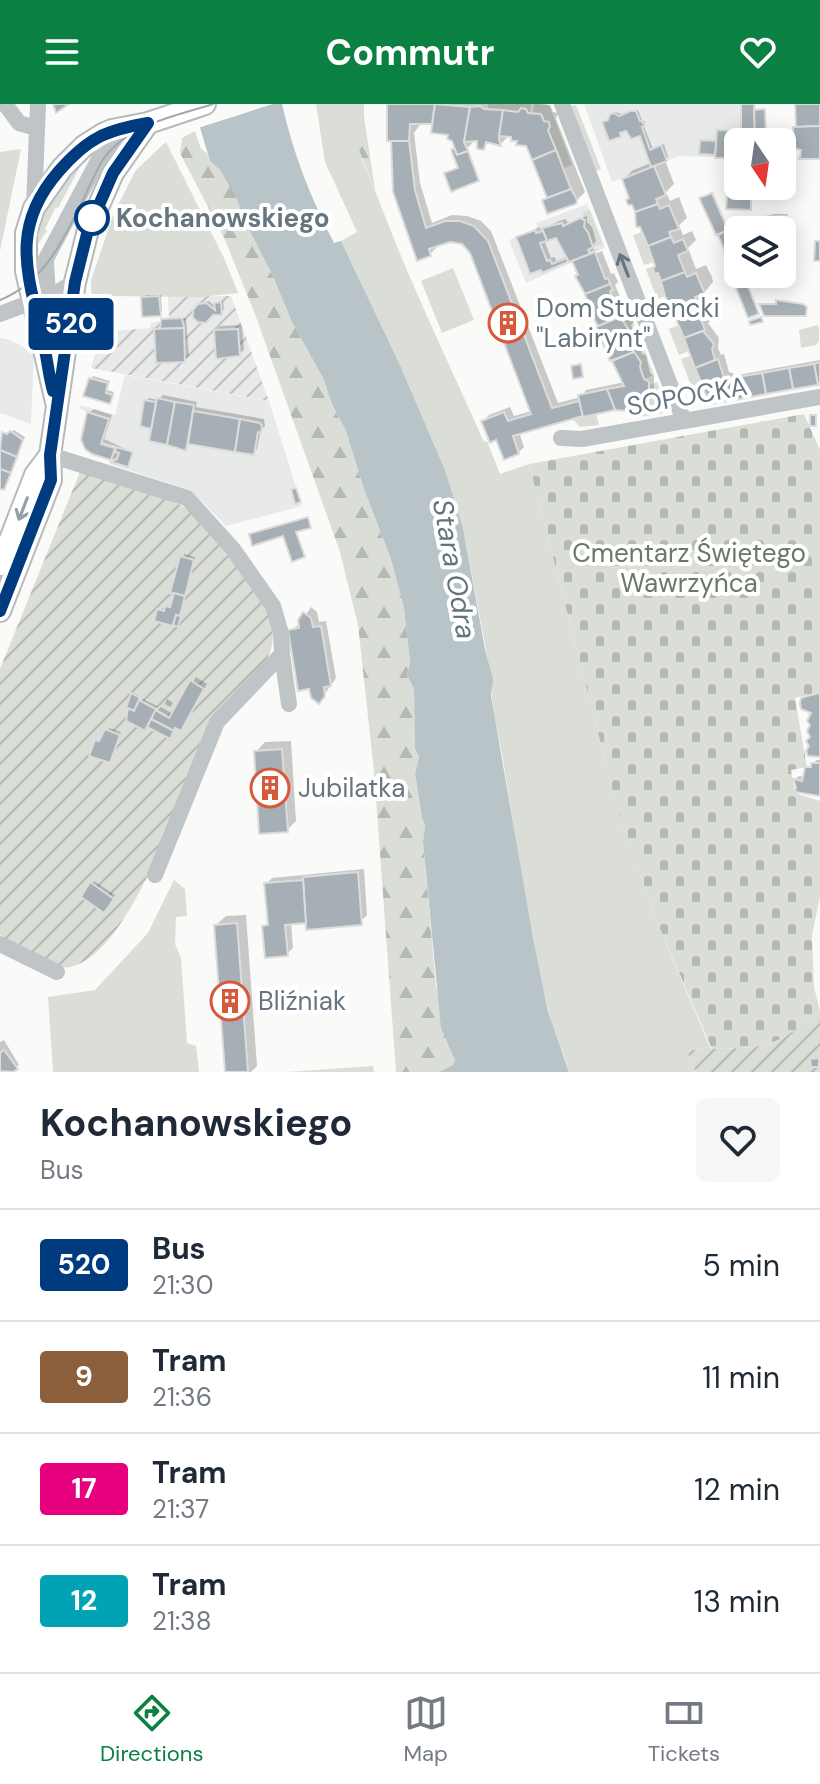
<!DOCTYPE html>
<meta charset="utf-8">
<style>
body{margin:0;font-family:"DM Sans",sans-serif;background:#f6f6f7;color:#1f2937;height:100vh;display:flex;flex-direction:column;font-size:30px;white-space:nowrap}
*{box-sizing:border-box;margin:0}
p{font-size:26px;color:#747a83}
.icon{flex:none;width:44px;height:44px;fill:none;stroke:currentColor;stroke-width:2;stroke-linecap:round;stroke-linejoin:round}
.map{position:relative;height:968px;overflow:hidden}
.side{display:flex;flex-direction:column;background:#fff;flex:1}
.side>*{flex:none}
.badge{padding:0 16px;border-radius:6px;font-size:28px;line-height:52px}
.needle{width:52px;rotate:167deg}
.buttons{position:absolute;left:724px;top:24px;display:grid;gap:16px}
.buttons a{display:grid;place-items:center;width:72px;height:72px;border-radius:12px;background:#fff;box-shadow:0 4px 20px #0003;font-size:40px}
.map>.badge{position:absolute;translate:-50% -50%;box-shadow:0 0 0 4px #fff}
.round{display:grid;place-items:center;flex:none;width:84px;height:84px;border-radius:12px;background:#f6f6f7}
.head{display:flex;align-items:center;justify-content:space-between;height:136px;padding:0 40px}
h1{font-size:38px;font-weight:700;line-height:60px}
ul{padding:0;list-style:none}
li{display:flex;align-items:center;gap:24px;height:112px;padding:0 40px;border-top:2px solid #e0e1e3}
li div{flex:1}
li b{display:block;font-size:30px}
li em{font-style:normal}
li .badge{min-width:88px;font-weight:700;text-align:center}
header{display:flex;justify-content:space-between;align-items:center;height:104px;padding:0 40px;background:#0b8043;color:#fff;font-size:36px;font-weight:700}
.tabs{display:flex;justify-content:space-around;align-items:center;height:112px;border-top:2px solid #e0e1e3;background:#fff;font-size:22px;color:#747a83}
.tabs a{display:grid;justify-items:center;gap:4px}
.tabs .current{color:#0b8043}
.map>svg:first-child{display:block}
.built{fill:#e8e9e9}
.industrial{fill:url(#industrial-furrows)}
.green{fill:#daded7}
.forest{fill:url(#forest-firs)}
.cemetery{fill:url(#cemetery-stones)}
.garden{fill:url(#garden-furrows)}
.water{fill:#b8c4c8}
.pier{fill:#fafaf8}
.shadow{fill:#0003;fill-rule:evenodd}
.building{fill:#a6afb5;stroke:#dcdcda;stroke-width:2}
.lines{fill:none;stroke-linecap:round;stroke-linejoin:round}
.major-casing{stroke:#b5babe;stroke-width:24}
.minor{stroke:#bfc4c7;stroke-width:16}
.major{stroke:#fff;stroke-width:20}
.tram{stroke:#a1a8ae;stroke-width:2}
.oneway{stroke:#667681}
.oneway2{stroke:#949fa7}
.line-casing{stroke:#fff;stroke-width:18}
.line{stroke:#003b80;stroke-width:12}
.stop-dot{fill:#fff;stroke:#003b80;stroke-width:4}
.labels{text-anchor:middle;stroke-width:8;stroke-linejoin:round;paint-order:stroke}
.stop-label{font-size:26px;font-weight:bold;fill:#667681;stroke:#fff;text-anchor:start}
.poi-label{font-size:26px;fill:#667681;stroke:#fff;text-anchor:start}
.street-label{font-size:26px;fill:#667681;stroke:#fff}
.park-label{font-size:26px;fill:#697965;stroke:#fff}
.water-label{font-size:28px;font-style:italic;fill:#61757a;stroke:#fff}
</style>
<header><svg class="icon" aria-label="menu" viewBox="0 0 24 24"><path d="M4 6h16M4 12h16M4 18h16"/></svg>Commutr<svg class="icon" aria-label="heart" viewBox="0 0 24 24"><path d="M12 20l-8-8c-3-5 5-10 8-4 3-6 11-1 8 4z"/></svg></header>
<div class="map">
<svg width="820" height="968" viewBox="0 0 820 968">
<defs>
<pattern id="industrial-furrows" width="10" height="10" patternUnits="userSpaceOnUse" patternTransform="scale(2)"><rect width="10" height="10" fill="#e8e9e9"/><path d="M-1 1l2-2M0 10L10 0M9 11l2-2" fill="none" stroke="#c0c1c2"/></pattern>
<pattern id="forest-firs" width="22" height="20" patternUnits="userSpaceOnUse" patternTransform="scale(2)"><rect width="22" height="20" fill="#daded7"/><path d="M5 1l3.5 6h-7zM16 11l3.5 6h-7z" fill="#b5b9b4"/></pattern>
<pattern id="cemetery-stones" width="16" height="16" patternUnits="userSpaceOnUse" patternTransform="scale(2)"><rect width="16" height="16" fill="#daded7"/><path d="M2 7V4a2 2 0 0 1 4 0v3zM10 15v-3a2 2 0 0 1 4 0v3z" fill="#b5b9b4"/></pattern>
<pattern id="garden-furrows" width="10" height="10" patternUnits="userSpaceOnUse" patternTransform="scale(2)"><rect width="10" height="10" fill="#daded7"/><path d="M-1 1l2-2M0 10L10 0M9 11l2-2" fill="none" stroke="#b5b9b4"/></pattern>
</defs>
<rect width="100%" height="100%" fill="#fafaf8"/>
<g class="built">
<path d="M584,0H754L738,38V54L679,52L612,78Z"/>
<path d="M587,100L605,144L526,179L509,136L535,126L536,129L539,128L536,119Z"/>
<path d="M0,234L10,236L34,249L31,320L0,309Z"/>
<path d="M125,271L269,297L302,402L226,422L190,386L110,360L111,356L85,345L81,336V327L87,308L79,304L80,301L115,311Z"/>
</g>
<path class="industrial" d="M168,192H231L269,297L91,264L101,228L150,224L151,219L169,215Z"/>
<g class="green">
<path d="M316,0H364V13L356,18C355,50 368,66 378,94C409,177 448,257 484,338L487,337L500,370L529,360L620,714L655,813L710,943L687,947L696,968H569C564,947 553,926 548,904C529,824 517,743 504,662C500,633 490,606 492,577L463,424L445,366L400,261L341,137L357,128L325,58Z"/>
<path d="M488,0H531L530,9L526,5L521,4L518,8L488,5Z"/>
<path d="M534,0H546L550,3L572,61L563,64L560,52L548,26L550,23L549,18L544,17L541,10L533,9Z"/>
<path d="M576,1L601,65L594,68L569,2Z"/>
<path d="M166,38L225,156L238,189L200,193L112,192L102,225H92L91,176L114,109L136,66Z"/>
<path d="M21,45L0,147V48Z"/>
<path d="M83,57L58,104L56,103L45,125L47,127L36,143C40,105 56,82 83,57Z"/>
<path d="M590,106L603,140L593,143L588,128L584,123L583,108Z"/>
<path d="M642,128L654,158L644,161L633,131Z"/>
<path d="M654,162V169H658L665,192L657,195L646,165Z"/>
<path d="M453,164L474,216L442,229L421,177Z"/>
<path d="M625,195L636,226L627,230L628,225L623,220L615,199Z"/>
<path d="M679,221L689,247L679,251L669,225Z"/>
<path d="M817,221L819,224V237L816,241L801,244L799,226Z"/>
<path d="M638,229L654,271L644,275L640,263L641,258L637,256L628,233Z"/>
<path d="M690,252L702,283L693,287L681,255Z"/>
<path d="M657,278L668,308L640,313L636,303L649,300L647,283Z"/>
<path d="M596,310L599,321L580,323L573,315Z"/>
<path d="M174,776L185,785L187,812L176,813L175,840L181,854L187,939L196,942L199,968H53L48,893L95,886L148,829Z"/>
<path d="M373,962L374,968H287Z"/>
</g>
<g class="forest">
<path d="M364,13L375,86L356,39V18Z"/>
<path d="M195,27L201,45L207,49L210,57L220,66L238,95L245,118L272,170L292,218L323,274L332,300L346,327L364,385L391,455L404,504L410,558L407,571L414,585L415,643L419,653L415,669L422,714L425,721L423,738L436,882L455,957L453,961L439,968H396L374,667L358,521L340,448L255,210L225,136L180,49L182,34Z"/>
</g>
<path class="cemetery" d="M804,310L820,346V588L795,594L807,663L791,666L795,689L820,697V793L812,831L814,883L820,907C775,943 769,944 712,945L655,813L620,714L529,360Z"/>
<g class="garden">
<path d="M80,368C112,378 147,386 178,400C201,410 265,492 271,518C283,566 235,576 217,611C187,667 135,850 70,863C52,867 16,841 0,831V565Z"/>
<path d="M820,907V968H696L687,947L710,943L712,945C769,944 775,943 820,907Z"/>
</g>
<path class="water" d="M193,0H282C293,49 311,95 334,139L341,137L400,261L445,366L463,424L485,545L493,575L491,592L533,834L548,907L569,968H439L453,961L455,956L441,924L423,738L425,721L422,714L415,669L419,653L415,644L414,585L407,571L410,558L404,504L391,455L364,385L346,327L332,300L323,274L292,218L272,170L245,118L237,95L220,66L210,57Z"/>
<path class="pier" d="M189,0H273L195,25Z"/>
<g class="shadow">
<path d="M389,0H537L550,1L553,8L558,9L556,15L585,88L575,98L544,96L548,92L528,40L510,30L501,40L490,37L483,44L479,32L467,44L479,75L452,85L460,64L453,46L457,44L450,29L434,18H422L414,29L420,79L432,119L452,111L467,112L481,117L491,127L558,299L581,293L586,286L625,278L612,257L573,154L543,166L518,134L539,123L541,126L559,117L566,115L568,119L587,112V118L592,123L596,137L592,142L594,146L601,144L578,152L580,156L602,147L611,170L614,169L618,178L615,181L629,214L634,218L631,221L642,250L646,251L650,269L654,272V292L648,299L583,310L519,328L524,343L518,349L483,317L489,311L510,303L514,312L532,307L470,144L463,138L450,136L435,141L436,144L430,150ZM558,131L566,153L556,157L555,153L551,154L544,136Z"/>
<path d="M638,6L642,16L646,18L643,20L653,45L664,40L668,53L665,56L674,80L666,88L670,97L679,93L687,114L679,121L683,131L692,127L696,136L688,144L696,165L706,161L712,173L713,178L703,190L711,204L709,206L713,215L708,219L719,234L718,244L721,251L724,250L729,268L738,271L820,256V279L711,298L667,191L624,75L633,66L651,59L641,30L628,24L622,26L620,31L604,19L615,8L623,10Z"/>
<path d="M713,89L738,148V170H759L740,177L702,95Z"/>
<path d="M772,110H788V134L785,136H782V126H758L760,122H769Z"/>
<path d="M146,191H161L162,207L160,210L143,194Z"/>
<path d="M209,197L216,203L219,197H223L224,206L212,209L199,201Z"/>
<path d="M165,214H186L189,251L185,256L156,226L162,221Z"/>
<path d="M242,221L244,246L239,250L216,226L220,222Z"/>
<path d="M93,272L110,277L107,286L114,288L109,298L91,275Z"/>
<path d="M163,291L197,298L196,303L264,315L265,322L261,326L257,345L253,349L190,338L185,345L155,319L151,322L146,297L149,294L158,296Z"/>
<path d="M94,305L112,311L104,335L132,348L128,361L93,348L89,309Z"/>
<path d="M14,326L25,333L6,381L0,382V341L4,330Z"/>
<path d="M184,450L195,453L182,507L178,511L181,512L178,520L159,506L172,501Z"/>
<path d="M311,503L317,508L319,518L326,517L336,574L319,598L290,527L300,520Z"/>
<path d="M196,573L207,580L185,620L180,624L176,622L169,632L147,621L144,624L128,616L133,589L139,592L134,605L136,606L143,595L157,602L153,611L155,609L176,620L178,617L158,606L161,603L173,610Z"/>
<path d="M167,595L173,599L170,603L165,600Z"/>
<path d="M109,624L121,628L109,657L96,637L102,636Z"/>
<path d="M291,637L296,717L287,726L256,648L265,638Z"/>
<path d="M817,656H820V690L798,683L795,675L799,672L805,673L807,664Z"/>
<path d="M364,765L367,811L361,817L291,818L293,844L287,850L264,823L269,817L266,780L272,774Z"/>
<path d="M94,777L115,791L106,804L92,780Z"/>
<path d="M246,811L257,962L251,968H227L216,821L226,812Z"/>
<path d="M4,936L19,961L9,968H3L0,963V938Z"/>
</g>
<g class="building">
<path d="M53,0H69L56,9Z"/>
<path d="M387,0H435L432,20H410L409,37H387Z"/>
<path d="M435,0L470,3L464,38L468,47L457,51L452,37L447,35L448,31L431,29Z"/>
<path d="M741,0H754L755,38H738V54H715L717,26L741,27Z"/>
<path d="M795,0H820V22L796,23Z"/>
<path d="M480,2L484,5L503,6L499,35L501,42L486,38L484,46L477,45V37L464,38L470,3Z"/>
<path d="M521,4L526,5L528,9L541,10L544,17L549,18L550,23L548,26L556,46L532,56L526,42L516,41L517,37H511V33L499,32L503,6L518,8Z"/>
<path d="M765,5L766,33H755L754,6Z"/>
<path d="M630,7H636L640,17H642L645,22L642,23L650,46L661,41L667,57L651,63L640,32L631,35L626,27L620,29L621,33L609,37L602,18L608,16L610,10L614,9L619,12Z"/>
<path d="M820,22V55H798L800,54L801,46L794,44L793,23Z"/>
<rect x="755" y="33" width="11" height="5"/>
<path d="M700,36L716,37L715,51L699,50Z"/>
<path d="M391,37H409L415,86L426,124L445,117H460L474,122L488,137L552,304L579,297L583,312L513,332L519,350L504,356L496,336L490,339L481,317L504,308L508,317L531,310L470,149L462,140L450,138L429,145L431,152L417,157L393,88Z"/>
<path d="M454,44L457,51L468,47L479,77L451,88L444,69L458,64L451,46Z"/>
<path d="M556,46L571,85L547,94L532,56Z"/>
<path d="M654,62L666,91L656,95L658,100L635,108L632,101H628L626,96L629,94L622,75Z"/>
<path d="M728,64H738V82H756L755,93H751V106L726,105L727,91H730V85L727,86Z"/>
<path d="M571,85L577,96L576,100L547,110L542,96Z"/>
<path d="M712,89L728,126L716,131L699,94Z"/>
<path d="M658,100L660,105L669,101L679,125L669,128L671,133L648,142L640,123H636L635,108Z"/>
<path d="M768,112H787L786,138H782V126H756V124H767Z"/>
<path d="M580,114L585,116L584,123L588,128L593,143L588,146L590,150L569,158L556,134L547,137L542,124L562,119L563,122Z"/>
<path d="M535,126L536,129L543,127L547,137L540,139L547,157L550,156L552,160L567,154L568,158L542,169L541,166L530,170L516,133Z"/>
<path d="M728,126L738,149V170H747L749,176L739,180L718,131Z"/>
<path d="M671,133L674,139L683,135L688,147L678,151L685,168L661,177L658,169L655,170L653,165L655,162L648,142Z"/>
<path d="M815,137H820V157H814Z"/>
<path d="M595,148L605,175L608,174L610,180L585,190L575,172L578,171L572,157Z"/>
<path d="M685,168L687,173L696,169L705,190L695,193L697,199L673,208L665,192L661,177Z"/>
<path d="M767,175H789L785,182H767Z"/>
<path d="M610,180L613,186L610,187L620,213L598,222L588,204L590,203L585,190Z"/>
<path d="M747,180L759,210L748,214L736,184Z"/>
<path d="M159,192L161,212L142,213L141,193Z"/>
<path d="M776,196L803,200L807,203L806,212H764L759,200H776Z"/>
<path d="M221,198L222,211H213L206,219L198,218L193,214V206L198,200L206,199L215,206L214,199Z"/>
<path d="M694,200L703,215L701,216L705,226L684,234L673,208Z"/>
<path d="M620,213L629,226L626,228L634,248L610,257L596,223Z"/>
<path d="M761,213L763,218L750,221L749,217Z"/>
<path d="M182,214L184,224L160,225L161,215Z"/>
<path d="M184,224L185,258L156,259L154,225Z"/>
<path d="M238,225L240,252L216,255L214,226Z"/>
<path d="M703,227L714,240L712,245L715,256L695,264L684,234Z"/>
<path d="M634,248L641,258L640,263L644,275L649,278V300L629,304L626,307L615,306L607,285L624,282L612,257Z"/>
<path d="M718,255L724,274L731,276L735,296L710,300L695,264Z"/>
<path d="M820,258V280L818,281L814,260Z"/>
<path d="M581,260L583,273L573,275L571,262Z"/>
<path d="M814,260L818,281L793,285L789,264Z"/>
<path d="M789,264L793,285L766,290L762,269Z"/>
<path d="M762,269L766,290L735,296L731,274Z"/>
<path d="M89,274L108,279L106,289L113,291L110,300L83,292Z"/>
<path d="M607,285L615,306L583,313L578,291Z"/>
<path d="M157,294L175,298L167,341L149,337Z"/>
<path d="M144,296L156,298L151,325L140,322Z"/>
<path d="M175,298L194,301L186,347L167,341Z"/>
<path d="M193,307L240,315L235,348L188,340Z"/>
<path d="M87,308L109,315L101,340L115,344L111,356L92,350L85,345L81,336Z"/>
<rect x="810" y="311" width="6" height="11"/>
<path d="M240,315L260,319L262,322L261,329L258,328L254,351L235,348Z"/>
<path d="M10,327L23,336L17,353L0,346L2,328L7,330Z"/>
<path d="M102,339L133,348L128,363L111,358L117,355L119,349L115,348L116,344Z"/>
<path d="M0,346L17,353L11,369L0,365Z"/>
<path d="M0,365L11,369L4,386L0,385Z"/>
<path d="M296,384L301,398L295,400L291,385Z"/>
<path d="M308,413L311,424L296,428L305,453L292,458L283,432L252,442L249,430Z"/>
<path d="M180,452L194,456L185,492L170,489Z"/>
<path d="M174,489L185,492L180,512L176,511L173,522L154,517L157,505L164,507L165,502L170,503Z"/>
<path d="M303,508L311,514L313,523L321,522L331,582L324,583L325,592L319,600L311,594L309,585L298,587L297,581L288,526L299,524L298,516Z"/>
<path d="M176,511L181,512L178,523L173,521Z"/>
<path d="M190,576L204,585L181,627L175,624L174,627L151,615L155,606L169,614Z"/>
<path d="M131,589L140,594L134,607L126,604Z"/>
<path d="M820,589V653L808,652L806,647L809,642L806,637L810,633L807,627L810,621L807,617L811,609L801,605L800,599L801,594L807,592Z"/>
<path d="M139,596L156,605L145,627L126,617L128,604L134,607Z"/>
<path d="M151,615L174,627L170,635L147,623Z"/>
<path d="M105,625L120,631L110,659L89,652L95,636L99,637Z"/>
<path d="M282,645L288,728L259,730L254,647Z"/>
<path d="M811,659H820V692L795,688L796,683L793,675L802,677L805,663H811Z"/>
<path d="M358,768L362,821L306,826L303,773Z"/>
<path d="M303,776L306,819L285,821L288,852L265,854L262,822L268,821L264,779Z"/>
<path d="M90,778L114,795L104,809L81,793Z"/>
<path d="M237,819L248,968H225L214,821Z"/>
<path d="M4,946L18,965L13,968L0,967V949Z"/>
<path d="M819,954V963H811L810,955Z"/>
</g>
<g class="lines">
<g class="major-casing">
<g id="major">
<path d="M56,298L26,167V129L34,104L62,64L84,42L103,30L112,26L148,19L205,0"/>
<path d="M0,461L35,371L50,351"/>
<path d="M0,507L51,376L50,351L75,178L88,126L113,69L148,19"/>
</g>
</g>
<g class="minor">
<path d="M5,0L19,19L36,24"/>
<path d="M562,0L684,317"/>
<path d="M34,104L38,0"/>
<path d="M46,158L48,192L62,249"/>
<path d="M33,193L38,170L99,55L113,39L134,24"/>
<path d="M0,210L58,188L75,178"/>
<path d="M561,334L582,335L820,293"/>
<path d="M50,351L187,394L233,445L273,502L281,529L282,550L217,618L155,771"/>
<path d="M282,550L289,600"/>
<path d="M0,840L57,868"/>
</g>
<use href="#major" class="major"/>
<path class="tram" d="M0,196C56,174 75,107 102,57C127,20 173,13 213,0"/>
</g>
<defs><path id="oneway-shaft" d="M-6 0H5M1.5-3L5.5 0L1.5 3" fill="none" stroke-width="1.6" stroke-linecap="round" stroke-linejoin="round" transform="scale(2)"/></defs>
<use class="oneway" href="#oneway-shaft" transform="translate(624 161) rotate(-111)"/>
<use class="oneway2" href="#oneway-shaft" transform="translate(23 405) rotate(111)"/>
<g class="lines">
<g class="line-casing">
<path id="line" d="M0,507L51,376L50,351L75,178L88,126L113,69L148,19C106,26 88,34 59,67C10,123 27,168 42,233C47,251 48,269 53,287"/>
</g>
<use href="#line" class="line"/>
</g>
<defs>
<g id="building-ring" transform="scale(2)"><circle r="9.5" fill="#fff" stroke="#d8593a" stroke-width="1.5"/><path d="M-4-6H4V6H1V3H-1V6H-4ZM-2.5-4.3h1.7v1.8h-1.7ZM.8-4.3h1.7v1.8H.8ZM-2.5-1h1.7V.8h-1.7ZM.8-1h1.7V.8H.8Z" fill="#d8593a"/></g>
</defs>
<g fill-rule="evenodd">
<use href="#building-ring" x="508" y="219"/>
<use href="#building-ring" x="270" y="684"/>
<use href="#building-ring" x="230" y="897"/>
</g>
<circle class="stop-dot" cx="92" cy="114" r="16"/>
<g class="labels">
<g class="stop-label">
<text x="116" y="123">Kochanowskiego</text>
</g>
<g class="poi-label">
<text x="536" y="213">Dom Studencki<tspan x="536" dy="30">"Labirynt"</tspan></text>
<text x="298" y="693">Jubilatka</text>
<text x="258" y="906">Bliźniak</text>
</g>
<g class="street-label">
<text transform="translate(687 292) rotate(-10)" y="9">SOPOCKA</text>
</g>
<g class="park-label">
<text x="689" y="458">Cmentarz Świętego<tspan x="689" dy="30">Wawrzyńca</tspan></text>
</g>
<g class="water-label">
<text transform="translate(455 465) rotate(80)" y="10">Stara Odra</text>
</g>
</g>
</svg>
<div class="buttons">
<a><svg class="needle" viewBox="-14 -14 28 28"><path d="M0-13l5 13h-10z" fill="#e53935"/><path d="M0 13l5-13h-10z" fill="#747a83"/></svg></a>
<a><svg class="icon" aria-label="layers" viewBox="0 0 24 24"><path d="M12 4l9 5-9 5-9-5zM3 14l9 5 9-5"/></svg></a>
</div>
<b class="badge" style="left:71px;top:220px;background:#003b80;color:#fff">520</b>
</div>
<section class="side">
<div class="head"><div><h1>Kochanowskiego</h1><p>Bus</p></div><a class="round"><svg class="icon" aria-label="heart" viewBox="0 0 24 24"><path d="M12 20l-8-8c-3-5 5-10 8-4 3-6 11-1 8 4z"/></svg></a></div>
<ul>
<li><span class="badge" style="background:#003b80;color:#fff">520</span><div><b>Bus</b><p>21:30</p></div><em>5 min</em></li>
<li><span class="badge" style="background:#8b5e3c;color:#fff">9</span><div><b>Tram</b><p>21:36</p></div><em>11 min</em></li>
<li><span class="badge" style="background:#e6007e;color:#fff">17</span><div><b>Tram</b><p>21:37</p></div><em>12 min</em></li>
<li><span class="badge" style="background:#00a3b4;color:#fff">12</span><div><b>Tram</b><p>21:38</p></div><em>13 min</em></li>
</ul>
</section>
<nav class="tabs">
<a class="current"><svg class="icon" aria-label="directions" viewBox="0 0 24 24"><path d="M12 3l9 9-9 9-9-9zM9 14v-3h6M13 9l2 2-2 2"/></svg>Directions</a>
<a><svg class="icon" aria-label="map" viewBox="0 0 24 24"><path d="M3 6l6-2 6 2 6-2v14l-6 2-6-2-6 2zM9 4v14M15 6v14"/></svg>Map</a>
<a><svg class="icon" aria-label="tickets" viewBox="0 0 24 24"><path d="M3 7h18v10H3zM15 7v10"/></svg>Tickets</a>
</nav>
